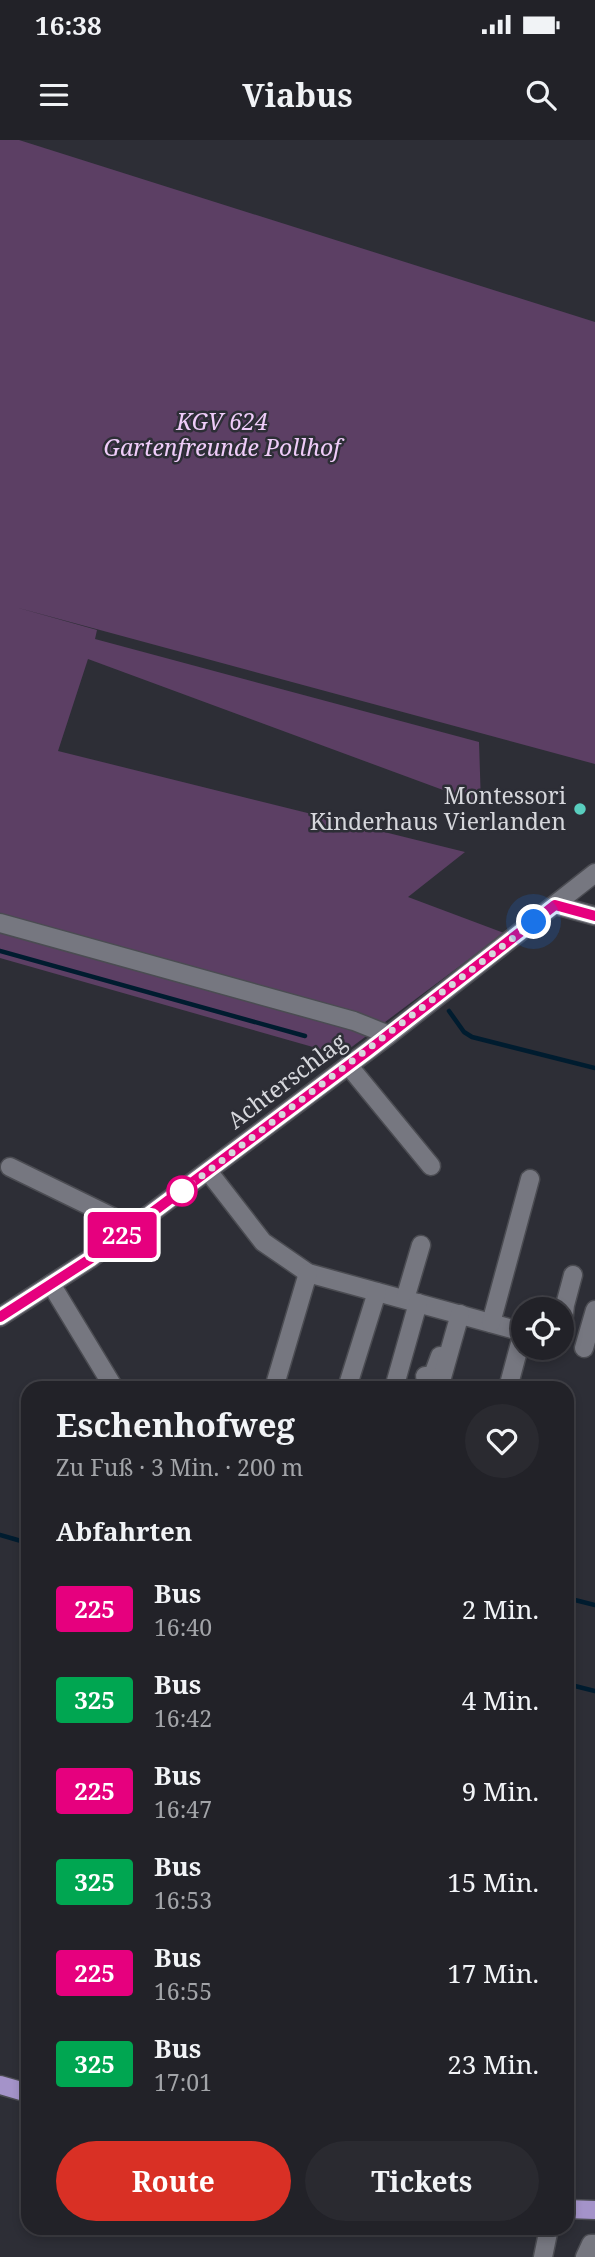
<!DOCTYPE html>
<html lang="de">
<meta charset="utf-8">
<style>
body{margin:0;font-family:"Noto Serif",serif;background:#2a2a30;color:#f1f3f6;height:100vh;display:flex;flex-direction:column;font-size:26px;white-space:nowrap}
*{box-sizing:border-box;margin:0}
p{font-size:23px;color:#a2a4a8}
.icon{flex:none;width:38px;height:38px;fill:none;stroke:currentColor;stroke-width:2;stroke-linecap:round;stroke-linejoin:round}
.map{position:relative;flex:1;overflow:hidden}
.side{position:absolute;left:21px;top:1241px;width:553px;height:854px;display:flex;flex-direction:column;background:#222228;border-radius:21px;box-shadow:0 4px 10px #0003,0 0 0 2px #3f3f45}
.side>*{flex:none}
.badge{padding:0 14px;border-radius:5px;font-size:24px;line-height:46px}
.buttons{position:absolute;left:511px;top:1157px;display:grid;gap:14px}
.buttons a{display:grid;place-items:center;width:63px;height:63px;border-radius:50%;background:#222228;box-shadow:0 4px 10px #0003,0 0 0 2px #3f3f45;font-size:35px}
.you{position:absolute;width:35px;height:35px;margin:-18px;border:5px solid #fff;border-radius:50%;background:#1a73e8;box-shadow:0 0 0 10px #1a73e833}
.map>.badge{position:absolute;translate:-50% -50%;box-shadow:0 0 0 4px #fff}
h2{padding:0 35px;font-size:26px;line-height:63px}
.round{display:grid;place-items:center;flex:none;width:74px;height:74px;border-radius:37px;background:#2a2a30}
.head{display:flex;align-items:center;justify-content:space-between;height:119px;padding:0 35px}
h1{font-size:33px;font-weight:700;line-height:52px}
.primary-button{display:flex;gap:14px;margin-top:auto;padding:14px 35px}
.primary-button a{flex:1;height:80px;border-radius:42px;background:#d93025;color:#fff;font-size:28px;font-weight:700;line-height:80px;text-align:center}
.primary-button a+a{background:#2a2a30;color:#f1f3f6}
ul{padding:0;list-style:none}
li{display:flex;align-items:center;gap:21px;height:91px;padding:0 35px}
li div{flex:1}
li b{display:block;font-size:26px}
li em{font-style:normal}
li .badge{min-width:77px;font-weight:700;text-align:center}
.status{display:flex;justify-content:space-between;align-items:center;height:49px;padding:0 35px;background:#222228;direction:ltr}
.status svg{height:19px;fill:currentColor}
header{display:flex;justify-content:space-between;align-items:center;height:91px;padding:0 35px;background:#222228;font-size:32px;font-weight:700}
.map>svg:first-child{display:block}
.green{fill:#5c3f64}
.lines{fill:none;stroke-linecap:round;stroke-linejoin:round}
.stream{stroke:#001c2f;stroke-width:4.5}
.minor-casing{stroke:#4b4c52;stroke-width:21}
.major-casing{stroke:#4b4c52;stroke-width:21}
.minor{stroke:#767780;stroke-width:18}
.major{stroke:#a493c9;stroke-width:18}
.line-casing{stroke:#fff;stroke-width:16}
.line{stroke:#e6007e;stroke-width:10}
.walk{stroke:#d6d7dc;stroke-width:7;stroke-dasharray:0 12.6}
.poi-dot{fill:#59cebf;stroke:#2d2e36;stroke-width:2.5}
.stop-dot{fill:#fff;stroke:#e6007e;stroke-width:3.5}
.labels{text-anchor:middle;stroke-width:5;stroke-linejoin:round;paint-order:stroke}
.park-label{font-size:23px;font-style:italic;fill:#efccf9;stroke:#2d2e36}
.poi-label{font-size:23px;fill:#d6d7dc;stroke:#2d2e36;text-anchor:end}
.street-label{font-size:23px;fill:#d6d7dc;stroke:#2d2e36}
</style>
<div class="status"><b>16:38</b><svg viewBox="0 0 49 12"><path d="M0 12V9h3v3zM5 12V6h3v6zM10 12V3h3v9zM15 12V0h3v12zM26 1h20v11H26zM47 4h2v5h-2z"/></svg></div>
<header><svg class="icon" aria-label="menu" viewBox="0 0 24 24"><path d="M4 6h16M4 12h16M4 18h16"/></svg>Viabus<svg class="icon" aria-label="search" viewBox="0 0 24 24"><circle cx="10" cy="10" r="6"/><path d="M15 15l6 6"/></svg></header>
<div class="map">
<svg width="595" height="2117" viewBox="0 0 595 2117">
<rect width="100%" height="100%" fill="#2d2e36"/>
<path class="green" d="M0,0H19L595,182V624L15,467L97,490L95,499L479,602L481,664L88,519L58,611L465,712L408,757L504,793L341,915L0,818Z"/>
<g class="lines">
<g class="stream">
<path d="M0,811L305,896"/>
<path d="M449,871L464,892L472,897L595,928"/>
<path d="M0,1395L28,1403"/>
<path d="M567,1458L595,1465"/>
<path d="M567,1544L595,1551"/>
</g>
<g class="minor-casing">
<g id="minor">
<path d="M555,765L595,776"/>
<path d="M0,783L354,881L389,895"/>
<path d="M348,925L431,1026"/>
<path d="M10,1027L133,1087"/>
<path d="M208,1031L263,1102L308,1133L523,1192L508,1248"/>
<path d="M51,1144L114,1248"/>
<path d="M405,1159L421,1105"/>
<path d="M0,1177L90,1119L166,1062L389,895L595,733"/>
<path d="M491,1183L530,1039"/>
<path d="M562,1193L565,1165L573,1135"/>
<path d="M584,1208L595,1170"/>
<path d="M425,1236L431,1237L433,1235L440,1216"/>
<path d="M274,1248L308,1133"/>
<path d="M347,1248L377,1152"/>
<path d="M394,1248L418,1163"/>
<path d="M439,1248L460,1174"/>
<path d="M543,2117L549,2088"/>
<path d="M585,2117L591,2104H595"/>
</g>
</g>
<g class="major-casing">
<g id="major">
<path d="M0,1945L28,1953"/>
<path d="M567,2069L595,2070"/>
</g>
</g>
<use href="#minor" class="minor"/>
<use href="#major" class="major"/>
</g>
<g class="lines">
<g class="line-casing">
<path id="line" d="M0,1177L90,1119L369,910L555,765L595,776"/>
</g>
<use href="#line" class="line"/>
<path class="walk" d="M182,1051L534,782"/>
</g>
<circle class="poi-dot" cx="580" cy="669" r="7"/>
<circle class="stop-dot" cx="182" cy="1051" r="14"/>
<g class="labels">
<g class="park-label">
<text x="222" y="290">KGV 624<tspan x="222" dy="26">Gartenfreunde Pollhof</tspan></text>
</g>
<g class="poi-label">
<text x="566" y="664">Montessori<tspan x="566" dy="26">Kinderhaus Vierlanden</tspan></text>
</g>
<g class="street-label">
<text transform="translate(287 941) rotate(-37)" y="8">Achterschlag</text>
</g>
</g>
</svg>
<div class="buttons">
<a><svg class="icon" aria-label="locate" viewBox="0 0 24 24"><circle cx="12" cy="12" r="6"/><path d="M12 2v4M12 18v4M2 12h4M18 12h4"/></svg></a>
</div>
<div class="you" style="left:534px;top:782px"></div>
<b class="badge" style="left:122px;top:1095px;background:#e6007e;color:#fff">225</b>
<section class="side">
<div class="head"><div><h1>Eschenhofweg</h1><p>Zu Fuß · 3 Min. · 200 m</p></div><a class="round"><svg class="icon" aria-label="heart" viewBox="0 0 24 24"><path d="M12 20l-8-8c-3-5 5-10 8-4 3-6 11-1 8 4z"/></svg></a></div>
<h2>Abfahrten</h2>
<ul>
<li><span class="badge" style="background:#e6007e;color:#fff">225</span><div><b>Bus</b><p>16:40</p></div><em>2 Min.</em></li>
<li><span class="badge" style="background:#00a651;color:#fff">325</span><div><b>Bus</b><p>16:42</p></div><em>4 Min.</em></li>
<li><span class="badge" style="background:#e6007e;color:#fff">225</span><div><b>Bus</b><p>16:47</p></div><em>9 Min.</em></li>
<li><span class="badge" style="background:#00a651;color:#fff">325</span><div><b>Bus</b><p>16:53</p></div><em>15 Min.</em></li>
<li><span class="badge" style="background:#e6007e;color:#fff">225</span><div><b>Bus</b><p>16:55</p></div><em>17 Min.</em></li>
<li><span class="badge" style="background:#00a651;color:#fff">325</span><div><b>Bus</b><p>17:01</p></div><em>23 Min.</em></li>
</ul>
<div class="primary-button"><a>Route</a><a>Tickets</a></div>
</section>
</div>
